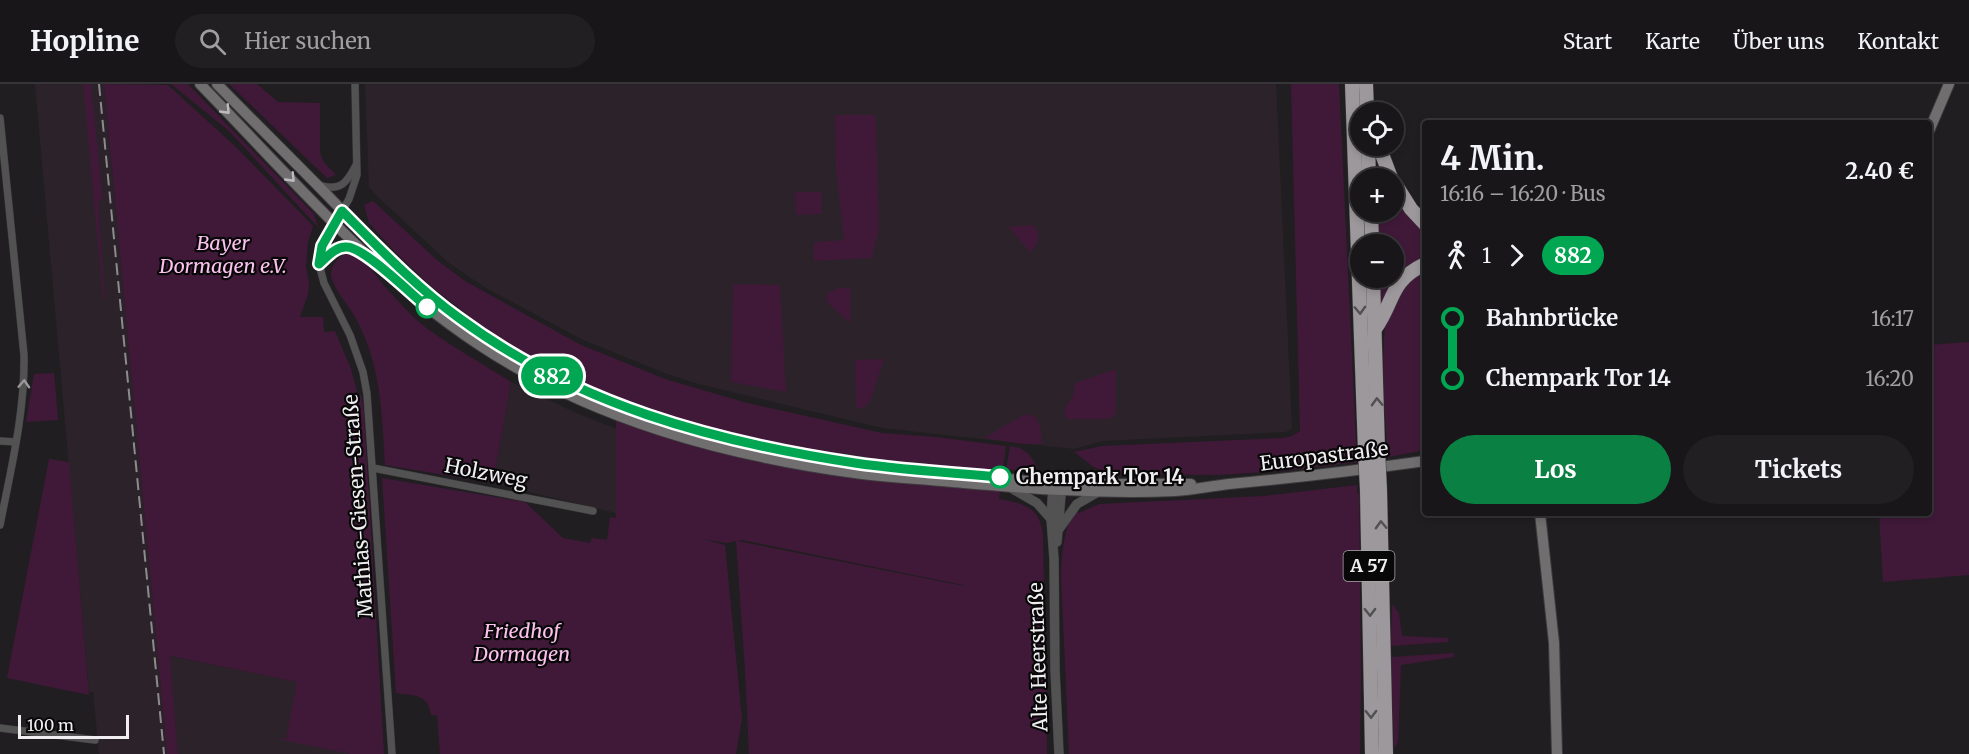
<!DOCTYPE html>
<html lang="de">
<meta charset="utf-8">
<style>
body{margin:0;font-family:Merriweather,serif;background:#211f21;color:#f1f3f6;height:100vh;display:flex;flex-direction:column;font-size:22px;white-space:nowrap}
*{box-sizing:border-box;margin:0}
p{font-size:20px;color:#9f9fa2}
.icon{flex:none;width:33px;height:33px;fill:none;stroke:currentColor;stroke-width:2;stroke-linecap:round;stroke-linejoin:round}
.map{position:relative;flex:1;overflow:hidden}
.side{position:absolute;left:1422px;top:36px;width:510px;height:396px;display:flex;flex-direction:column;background:#181618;border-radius:6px;box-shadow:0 3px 9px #0003,0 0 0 2px #363537}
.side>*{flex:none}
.badge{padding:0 12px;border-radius:20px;font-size:21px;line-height:39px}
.buttons{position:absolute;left:1350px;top:18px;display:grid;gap:12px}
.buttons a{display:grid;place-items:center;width:54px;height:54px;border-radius:50%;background:#181618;box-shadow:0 3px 9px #0003,0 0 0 2px #363537;font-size:30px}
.scale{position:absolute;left:18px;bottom:15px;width:111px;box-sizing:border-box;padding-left:6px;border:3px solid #f0eef0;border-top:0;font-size:16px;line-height:21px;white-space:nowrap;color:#f0eef0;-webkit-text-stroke:4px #090809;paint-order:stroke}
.map>.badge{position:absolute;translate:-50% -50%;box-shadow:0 0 0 3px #fff}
.legs{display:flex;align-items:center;gap:9px;height:66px;padding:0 18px;font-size:20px}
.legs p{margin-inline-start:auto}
.head{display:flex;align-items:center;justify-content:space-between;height:102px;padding:0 18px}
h1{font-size:33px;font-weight:700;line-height:45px}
.primary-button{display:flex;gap:12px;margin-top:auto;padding:12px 18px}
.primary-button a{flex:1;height:69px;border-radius:36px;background:#0b8043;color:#fff;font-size:24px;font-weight:700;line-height:69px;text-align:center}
.primary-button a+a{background:#211f21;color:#f1f3f6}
ul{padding:0 18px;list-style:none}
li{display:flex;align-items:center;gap:21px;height:60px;font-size:22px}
li i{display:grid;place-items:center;width:9px;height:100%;margin:0 8px;background:currentColor}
li i::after{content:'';width:15px;height:15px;margin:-8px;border:4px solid;border-radius:50%;background:#181618}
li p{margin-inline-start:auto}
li:first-child i{background:linear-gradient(#0000 50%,currentColor 0)}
li:last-child i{background:linear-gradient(currentColor 50%,#0000 0)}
header{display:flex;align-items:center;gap:36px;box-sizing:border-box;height:84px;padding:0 30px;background:#181618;border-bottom:2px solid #363537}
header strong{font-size:28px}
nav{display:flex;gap:33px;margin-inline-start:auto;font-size:21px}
.search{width:420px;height:54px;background:#211f21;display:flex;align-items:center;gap:15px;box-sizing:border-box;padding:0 21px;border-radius:33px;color:#9f9fa2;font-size:22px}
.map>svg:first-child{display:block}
.built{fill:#2b2329}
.green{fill:#401939;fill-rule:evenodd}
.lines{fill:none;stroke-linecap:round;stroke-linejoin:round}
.minor-casing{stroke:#3d3b3d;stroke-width:8}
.tertiary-casing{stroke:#3d3b3d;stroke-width:10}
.secondary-casing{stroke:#3d3b3d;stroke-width:12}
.motorway-casing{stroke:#3d3b3d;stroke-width:15}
.minor{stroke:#535253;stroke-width:7}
.tertiary{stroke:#535253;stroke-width:9}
.secondary{stroke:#716e70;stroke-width:10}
.motorway{stroke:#9c989b;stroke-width:14}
.rail{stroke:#8d8b8d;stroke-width:2;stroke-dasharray:12 6;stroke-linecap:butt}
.motorway-bridge-casing{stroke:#3d3b3d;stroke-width:15;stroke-linecap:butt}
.motorway-bridge{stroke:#9c989b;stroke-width:14}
.oneway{stroke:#bdbbbd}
.oneway2{stroke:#525052}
.oneway3{stroke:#9a989a}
.line-1-casing{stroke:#fff;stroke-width:14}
.line-1{stroke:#00a651;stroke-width:9}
.stop-1-dot{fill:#fff;stroke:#00a651;stroke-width:3}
.labels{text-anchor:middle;stroke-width:4.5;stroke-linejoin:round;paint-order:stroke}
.shield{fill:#090809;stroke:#aba9ab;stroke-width:1.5}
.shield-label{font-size:18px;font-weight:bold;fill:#f0eef0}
.park-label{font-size:20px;font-style:italic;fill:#fdc1ef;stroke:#090809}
.street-label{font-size:20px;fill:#f0eef0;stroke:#090809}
.stop-label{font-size:20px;font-weight:bold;fill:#f0eef0;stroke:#090809;text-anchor:start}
</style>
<header>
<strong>Hopline</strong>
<div class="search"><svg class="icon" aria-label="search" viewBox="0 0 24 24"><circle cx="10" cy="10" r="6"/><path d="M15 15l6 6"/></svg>Hier suchen</div>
<nav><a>Start</a><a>Karte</a><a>Über uns</a><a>Kontakt</a></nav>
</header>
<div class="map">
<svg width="1969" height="670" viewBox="0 0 1969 670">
<rect width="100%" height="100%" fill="#201e20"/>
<g class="built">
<path d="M35,0H104L167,670H99L93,608H89Z"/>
<path d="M365,0H1276L1292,344L1286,348L1103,357L1074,365L882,344L699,300L667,290L583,256L486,204L449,179L377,112L369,103Z"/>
<path d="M511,298L574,328L617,345L616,429L493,399Z"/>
<path d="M169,572L298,598L286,656L351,670H178Z"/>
</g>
<g class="green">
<path d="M83,0H91L103,116L98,117L105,214L103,215Z"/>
<path d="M104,0L168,1L237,64L313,142L308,158L306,182L309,200L308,210L300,233H323L324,248L335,247L351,285L358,311H361L364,329L384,670H351L272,654L286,655L297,598L170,572L178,670H167Z"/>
<path d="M171,0H188L314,130L318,143L229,47Z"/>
<path d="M229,0H257L278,18L320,19V68L323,77L336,91L327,94Z"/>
<path d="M1291,0H1339L1357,378L1281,387L1218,391L1115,390L1095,384L1074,368L1102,362L1283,354L1292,352L1300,347Z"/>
<path d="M835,31H874L876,32L879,144L872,174L814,177V158L844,156L836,86Z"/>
<path d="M1394,107L1425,146V177L1381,226L1380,194H1394V160H1379L1378,128H1394Z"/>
<path d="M795,108H821L822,130L796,131Z"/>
<path d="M373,117L437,176L465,197L579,260L665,295L747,319L882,349L936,353L1006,362L999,415C1024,420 1039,422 1043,450L1047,670H749L745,587L736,457L726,459L703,455L725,461L742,635L736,670H440L437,631H431C428,609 414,612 396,609L382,394L525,418L563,454L590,459L592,454L607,456L610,433L616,434V315L550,284L487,246L432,203L398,171L369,139L364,121ZM742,456L963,501L964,502L737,457Z"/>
<path d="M1033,141C1042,149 1039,161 1030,168C1021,159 1017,151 1008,143Z"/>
<path d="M344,170C364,169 376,194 389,207C400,219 412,233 425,243C452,263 483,280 511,298L493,399L385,381C382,329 381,279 355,233C349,221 330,202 331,188C332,181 338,174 344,170Z"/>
<path d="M1425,184V366L1388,373C1386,338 1375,235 1396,208C1403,199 1416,191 1425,184Z"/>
<path d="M733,200L780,201L786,308L731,298Z"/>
<path d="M838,204H850V239L829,220L826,215L828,209Z"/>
<path d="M1969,258V491L1883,498L1879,429H1929V261Z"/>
<path d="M884,275L870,317L865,323L858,325L856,322L855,276Z"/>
<path d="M1116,285V330L1108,335H1067L1064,331L1065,324L1073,312L1075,299Z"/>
<path d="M54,289L58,336L26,338L34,290Z"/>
<path d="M1025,330L1036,333L1041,346L1042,360H1024L984,354Z"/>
<path d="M1010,362C1026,364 1030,371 1038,384L1024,387L1006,385Z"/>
<path d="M49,375L69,378L89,611L7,594Z"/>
<path d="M1357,401V409L1359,410L1361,588L1360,670H1069L1061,491C1062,469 1063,447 1075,427L1079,429L1099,420L1264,412Z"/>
<path d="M1392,520L1399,529L1402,552L1448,554V558L1391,562Z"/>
<path d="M1454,569V573L1401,581L1398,658L1394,665L1391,573Z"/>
</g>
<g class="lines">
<g class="minor-casing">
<g id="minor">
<path d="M355,0L357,91L349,115L322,161L319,180L324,199L350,251L363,288L367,310L392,670"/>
<path d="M0,34L24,271C25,328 11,385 0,441"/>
<path d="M319,101C340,108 347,99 356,81"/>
<path d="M319,180C332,169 342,159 358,166"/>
<path d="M0,357L16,358"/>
<path d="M373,384L593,427"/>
<path d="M0,644L95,656"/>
</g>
</g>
<g class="tertiary-casing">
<g id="tertiary">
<path d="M1053,400L1051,435L1054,475L1055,586L1059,670"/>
<path d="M1011,404L1037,419L1051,435"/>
<path d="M1059,445L1077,420L1098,408"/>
<path d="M1057,458L1062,400"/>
</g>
</g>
<g class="secondary-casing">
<g id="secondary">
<path d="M200,0C289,91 372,190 478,260C590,335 723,371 855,389C891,394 928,395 964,399C1034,405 1104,410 1175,407C1193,406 1211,402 1229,400C1295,394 1360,386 1425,377"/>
<path d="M217,0C254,38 292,75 330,114C371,156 411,199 459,234C605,342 782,374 959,389C996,393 1033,399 1069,400C1110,401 1150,399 1191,400"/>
<path d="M1929,47L1949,0"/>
<path d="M1540,429L1554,559L1557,670"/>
</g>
</g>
<g class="motorway-casing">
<g id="motorway">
<path d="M1352,0L1365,367"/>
<path d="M1366,0L1367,28"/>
<path d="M1368,62L1369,94"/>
<path d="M1379,62L1391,94"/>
<path d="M1394,98L1411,125L1425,140"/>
<path d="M1371,128L1372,160"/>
<path d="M1373,194L1378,366"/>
<path d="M1375,245C1395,217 1389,197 1425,180"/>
<path d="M1367,406L1372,670"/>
<path d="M1380,406L1386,670"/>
</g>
</g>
<use href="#minor" class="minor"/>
<use href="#tertiary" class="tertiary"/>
<use href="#secondary" class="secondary"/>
<use href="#motorway" class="motorway"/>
<path class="rail" d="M99,0L164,670"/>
<g class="motorway-bridge-casing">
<g id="motorway-bridge">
<path d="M1378,366L1380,406"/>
<path d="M1365,367L1367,406"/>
</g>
</g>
<use href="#motorway-bridge" class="motorway-bridge"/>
</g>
<defs><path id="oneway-chevron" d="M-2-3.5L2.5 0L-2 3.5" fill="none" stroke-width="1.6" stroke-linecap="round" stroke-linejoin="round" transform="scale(1.5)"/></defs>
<g class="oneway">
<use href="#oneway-chevron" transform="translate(226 26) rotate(46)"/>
<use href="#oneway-chevron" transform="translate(291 94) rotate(46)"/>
</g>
<g class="oneway2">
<use href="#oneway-chevron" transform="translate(1360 226) rotate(88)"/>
<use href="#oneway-chevron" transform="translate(1377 318) rotate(-92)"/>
<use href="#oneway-chevron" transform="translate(1381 441) rotate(-92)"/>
<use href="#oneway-chevron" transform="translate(1370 528) rotate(89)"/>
<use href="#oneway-chevron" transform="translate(1371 630) rotate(89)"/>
</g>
<use class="oneway3" href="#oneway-chevron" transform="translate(24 300) rotate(-87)"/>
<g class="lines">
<g class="line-1-casing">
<path id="line-1" d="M427,223C411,210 365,164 347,163C336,162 327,173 319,180L322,162L342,127C379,164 416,203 459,234C575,320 714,358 855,379C903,386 952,389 1000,393"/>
</g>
<use href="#line-1" class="line-1"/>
</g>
<g class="stop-1-dot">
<circle cx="427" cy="223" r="10"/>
<circle cx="1000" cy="393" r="10"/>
</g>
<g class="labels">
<rect class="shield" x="1343.5" y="467" width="51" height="30" rx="4.5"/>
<g class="shield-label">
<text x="1369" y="488">A 57</text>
</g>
<g class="park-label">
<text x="223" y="166">Bayer<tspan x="223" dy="23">Dormagen e.V.</tspan></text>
<text x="522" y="554">Friedhof<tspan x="522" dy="23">Dormagen</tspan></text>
</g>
<g class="street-label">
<text transform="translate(1324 372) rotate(-7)" y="7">Europastraße</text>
<text transform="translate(486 389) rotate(11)" y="7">Holzweg</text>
<text transform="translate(358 422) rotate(-94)" y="7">Mathias-Giesen-Straße</text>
<text transform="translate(1038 573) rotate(-92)" y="7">Alte Heerstraße</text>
</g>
<g class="stop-label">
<text x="1016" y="400">Chempark Tor 14</text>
</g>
</g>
</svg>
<div class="buttons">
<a><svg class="icon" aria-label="locate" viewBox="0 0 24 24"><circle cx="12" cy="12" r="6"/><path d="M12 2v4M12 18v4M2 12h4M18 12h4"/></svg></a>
<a>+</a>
<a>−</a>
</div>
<div class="scale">100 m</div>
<b class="badge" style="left:552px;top:292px;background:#00a651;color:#fff">882</b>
<section class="side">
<div class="head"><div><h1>4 Min.</h1><p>16:16 – 16:20 · Bus</p></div><b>2.40 €</b></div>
<div class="legs"><svg class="icon" aria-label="walk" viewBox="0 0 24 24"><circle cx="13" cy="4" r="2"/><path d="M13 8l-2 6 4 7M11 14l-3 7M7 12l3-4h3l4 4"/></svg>1<svg class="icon" aria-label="forward" viewBox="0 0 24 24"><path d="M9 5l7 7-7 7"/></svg><b class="badge" style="background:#00a651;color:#fff">882</b></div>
<ul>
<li><i style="color:#00a651"></i><b>Bahnbrücke</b><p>16:17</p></li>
<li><i style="color:#00a651"></i><b>Chempark Tor 14</b><p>16:20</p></li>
</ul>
<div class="primary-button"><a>Los</a><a>Tickets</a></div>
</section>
</div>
